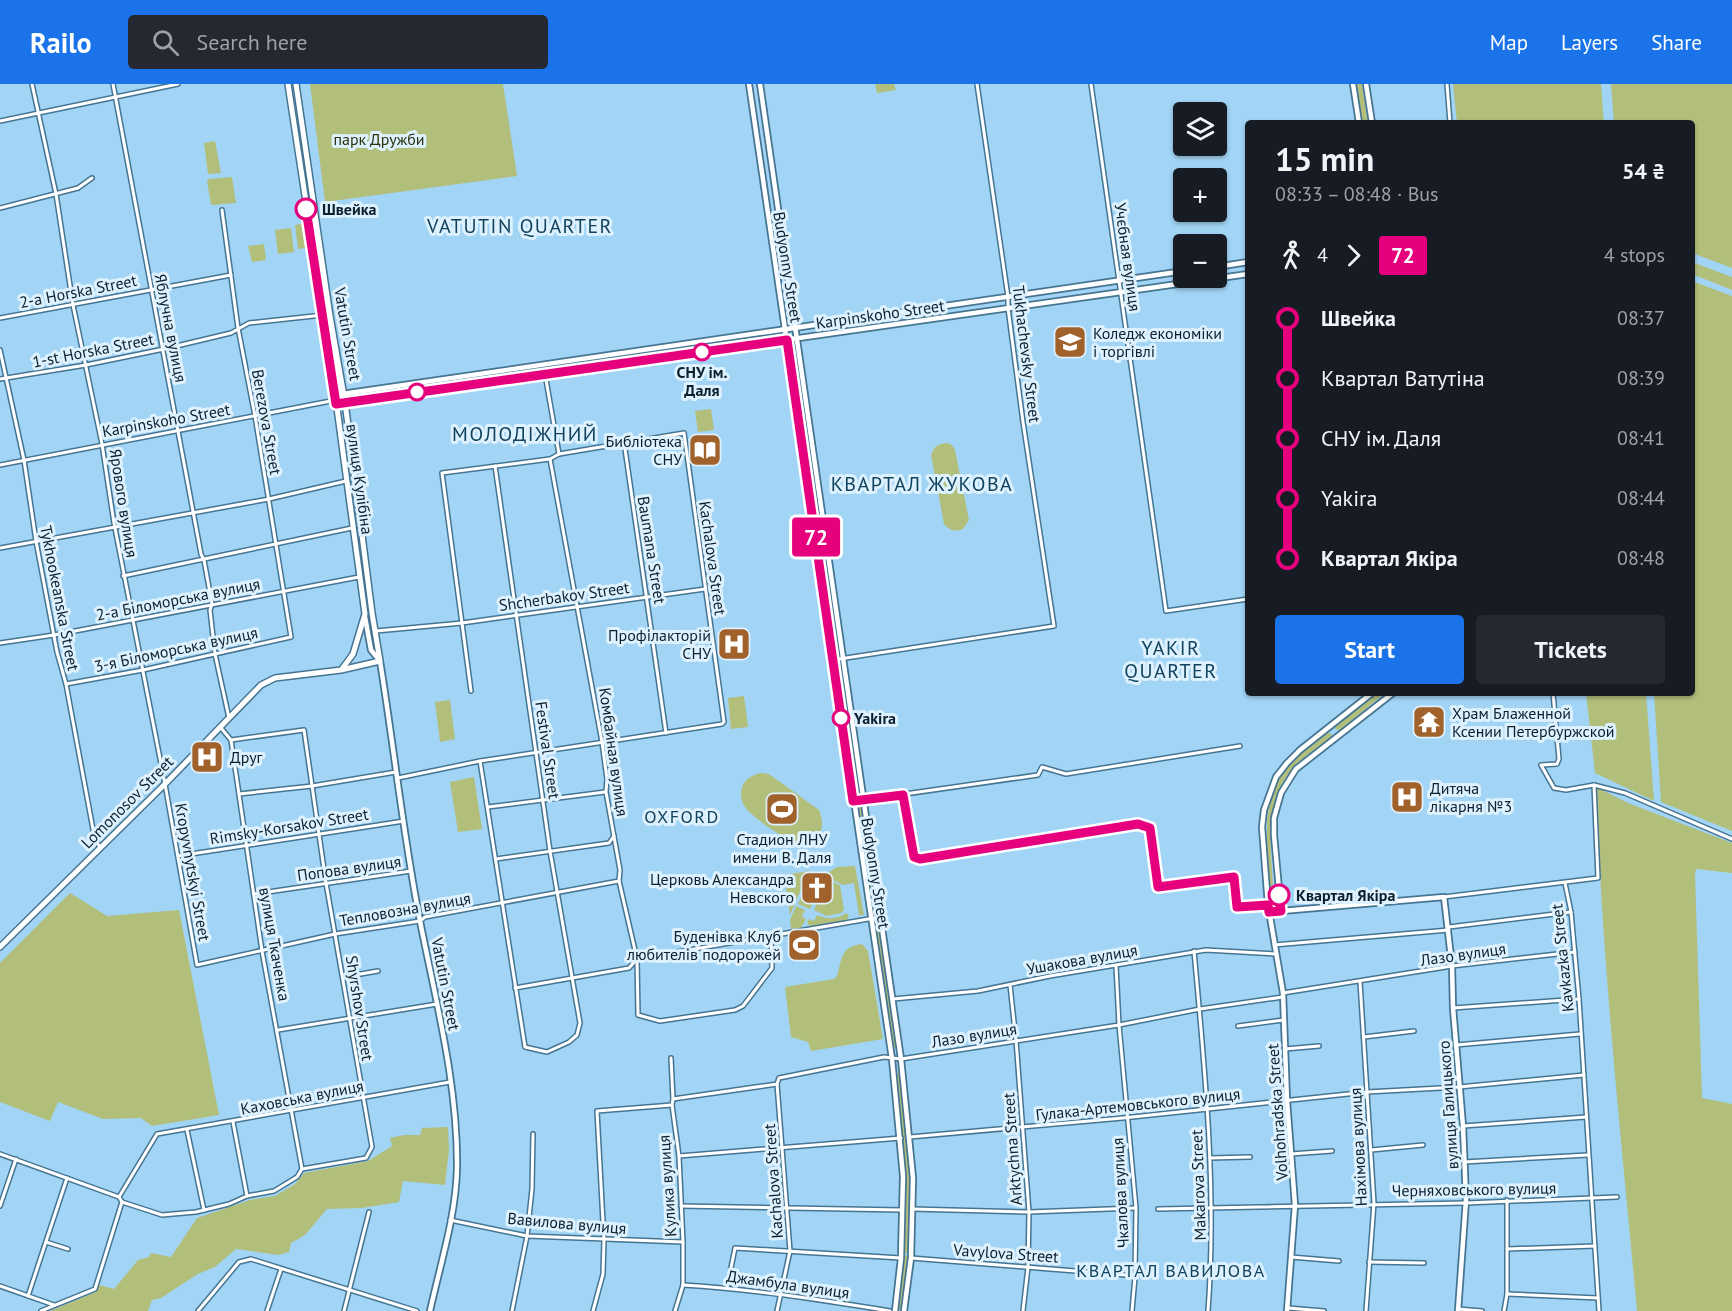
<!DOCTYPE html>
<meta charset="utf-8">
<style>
body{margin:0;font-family:"PT Sans",sans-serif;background:#242831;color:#f1f3f6;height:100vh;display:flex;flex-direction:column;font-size:22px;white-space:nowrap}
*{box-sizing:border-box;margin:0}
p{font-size:20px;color:#9ea1a6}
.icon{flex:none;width:33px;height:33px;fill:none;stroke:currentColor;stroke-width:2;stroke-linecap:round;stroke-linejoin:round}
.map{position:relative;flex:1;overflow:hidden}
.sheet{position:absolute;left:1245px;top:36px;width:450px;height:576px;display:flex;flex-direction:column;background:#171b24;border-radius:6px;box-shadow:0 2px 4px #0004}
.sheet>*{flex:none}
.badge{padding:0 12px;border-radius:4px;font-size:21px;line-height:39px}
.tools{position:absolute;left:1173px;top:18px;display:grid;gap:12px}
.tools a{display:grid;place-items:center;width:54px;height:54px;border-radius:6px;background:#171b24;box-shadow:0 2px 4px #0004;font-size:30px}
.map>.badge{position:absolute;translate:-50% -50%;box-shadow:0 0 0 3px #fff}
.legs{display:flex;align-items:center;gap:9px;height:66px;padding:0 30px;font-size:20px}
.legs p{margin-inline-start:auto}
.overview{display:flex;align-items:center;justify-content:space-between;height:102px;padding:0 30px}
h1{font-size:33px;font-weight:700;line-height:45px}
.cta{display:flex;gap:12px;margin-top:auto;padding:12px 30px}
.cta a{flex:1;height:69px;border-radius:6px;background:#1a73e8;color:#fff;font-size:24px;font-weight:700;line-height:69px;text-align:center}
.cta a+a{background:#242831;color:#f1f3f6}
ul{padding:0 30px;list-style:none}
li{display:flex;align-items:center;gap:21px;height:60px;font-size:22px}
li i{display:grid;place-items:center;width:9px;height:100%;margin:0 8px;background:currentColor}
li i::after{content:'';width:15px;height:15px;margin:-8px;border:4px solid;border-radius:50%;background:#171b24}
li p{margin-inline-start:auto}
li:first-child i{background:linear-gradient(#0000 50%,currentColor 0)}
li:last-child i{background:linear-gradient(currentColor 50%,#0000 0)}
header{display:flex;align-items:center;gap:36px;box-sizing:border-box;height:84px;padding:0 30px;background:#1a73e8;color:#fff}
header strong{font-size:28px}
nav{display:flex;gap:33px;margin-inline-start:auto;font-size:21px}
.search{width:420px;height:54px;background:#242831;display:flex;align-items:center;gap:15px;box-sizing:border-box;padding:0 21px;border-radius:6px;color:#9ea1a6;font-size:22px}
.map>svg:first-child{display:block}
.green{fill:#b2bf7b}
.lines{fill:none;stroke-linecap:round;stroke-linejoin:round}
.street-casing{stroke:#467592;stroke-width:6}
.secondary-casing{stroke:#467592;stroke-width:8}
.primary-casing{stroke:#467592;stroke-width:8}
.street{stroke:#fff;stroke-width:3}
.secondary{stroke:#fff;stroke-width:4.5}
.primary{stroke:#fff;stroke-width:5}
.line-1-casing{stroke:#fff;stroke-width:14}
.line-1{stroke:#e6007e;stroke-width:9}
.stop-1-dot{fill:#fff;stroke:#e6007e;stroke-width:3}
.labels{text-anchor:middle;stroke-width:6;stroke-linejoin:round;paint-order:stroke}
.park-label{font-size:16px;fill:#2c320b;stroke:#ddf1fe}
.stop-label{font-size:16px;font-weight:bold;fill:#0d212d;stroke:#ddf1fe;text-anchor:start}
.street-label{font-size:16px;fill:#0d212d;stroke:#ddf1fe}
.poi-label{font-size:16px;fill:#0d212d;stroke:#ddf1fe;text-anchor:start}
.neighbourhood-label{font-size:18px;letter-spacing:1.5px;fill:#12435e;stroke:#ddf1fe}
.quarter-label{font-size:20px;letter-spacing:1.5px;fill:#12435e;stroke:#ddf1fe}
</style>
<header>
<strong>Railo</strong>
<div class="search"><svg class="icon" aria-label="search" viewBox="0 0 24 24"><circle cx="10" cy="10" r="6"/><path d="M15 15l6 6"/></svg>Search here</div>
<nav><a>Map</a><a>Layers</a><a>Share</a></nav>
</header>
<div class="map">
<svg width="1732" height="1227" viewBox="0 0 1732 1227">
<rect width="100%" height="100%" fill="#a2d4f5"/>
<g class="green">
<path d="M310,0H503L517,92L325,118Z"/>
<path d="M875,0H894L896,6L877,9Z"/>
<path d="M1357,0H1362L1368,39H1362Z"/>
<path d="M1453,0H1601L1604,39H1457Z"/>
<path d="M1611,0H1732V184L1692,169V39H1614Z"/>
<path d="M215,57L221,89L208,90L204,59Z"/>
<path d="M232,93L236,119L211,121L207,97L209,95Z"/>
<path d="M302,140L305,164L298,165L295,141Z"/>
<path d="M291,144L294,168L278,170L275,146Z"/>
<path d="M264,160L266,176L252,178L248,162Z"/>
<path d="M1692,178L1732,193V206L1692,190Z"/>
<path d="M1692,197L1732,212V747L1661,718L1654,609H1692Z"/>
<path d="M711,325L714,346L698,348L695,327Z"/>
<path d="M947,359L952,361L955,366L969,436L963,445C954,448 950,447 944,440L931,371C934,362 938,360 947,359Z"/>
<path d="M839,581H841L860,712L859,714Z"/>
<path d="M1378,609H1385L1340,646L1335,645L1336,642Z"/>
<path d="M1586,609H1646L1654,717L1595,689Z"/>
<path d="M744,612L748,643L731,645L728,614Z"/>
<path d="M450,616L455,655L440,658L435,618Z"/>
<path d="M1328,649L1332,650L1331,653C1319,663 1305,671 1295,682C1263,715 1271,761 1273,802L1271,803L1269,800C1267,757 1259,712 1292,678C1303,667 1316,658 1328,649Z"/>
<path d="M761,689L769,690L819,726C826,744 821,756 803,761C789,759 753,734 745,723C735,707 744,692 761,689Z"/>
<path d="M474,693L482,745L458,748L450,698Z"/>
<path d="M1596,703L1628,719L1732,759V789L1696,785L1695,790L1702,1014L1732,1020V1227H1637C1621,1053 1602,878 1596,703Z"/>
<path d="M858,719L861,721L877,828L875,830L873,829Z"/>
<path d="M855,782L864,831H859L854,799L843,801L827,793L829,788L837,783Z"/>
<path d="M809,787L790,831L784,791Z"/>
<path d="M826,795L840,801L844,826L841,829L827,832L814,826L816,820L828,816L834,805L831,799Z"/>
<path d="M804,806L808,808L813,819L810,825L798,820Z"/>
<path d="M70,809L107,832L179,826L219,1031L152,1042L141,1034L103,1035L58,1018L50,1037L0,1018V879Z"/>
<path d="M796,822L805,826L802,833L806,835L801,844L791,845L790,836Z"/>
<path d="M846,829L849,832L847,836L810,842L807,839L809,835L814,837L817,831C826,835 837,836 846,829Z"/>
<path d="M875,840H879L897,961L894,965Z"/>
<path d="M862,860L868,867L883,955L811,967L808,958L791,953L785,903L834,895L837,892C842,875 841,862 862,860Z"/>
<path d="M898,989L901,990L910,1091L908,1169H904L906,1091L896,991Z"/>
<path d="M448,1043L449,1066L445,1101L403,1097L399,1118L362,1124L327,1125L305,1151L291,1159L289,1168L278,1171L236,1165L215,1183L198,1190L161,1214L152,1216L148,1227H50L96,1208L99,1201L114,1205L138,1176L149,1173L151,1169L171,1173L197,1134L250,1116L275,1112L295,1100L304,1089L368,1077L392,1062L390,1054L404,1051H420L422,1044Z"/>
<path d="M904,1171L908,1172L902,1227L899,1226Z"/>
</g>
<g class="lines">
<g class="street-casing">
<g id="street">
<path d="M32,0L56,110L73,221L102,360L114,439L165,700L197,881L335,850L420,837L425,833L619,797"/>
<path d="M113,0L201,470L204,476L212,520L210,526L215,570L229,634"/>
<path d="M1091,0L1166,527L1248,515"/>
<path d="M1447,0L1450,39"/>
<path d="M0,37L178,0"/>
<path d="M0,124L78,104L92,94"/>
<path d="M0,234L231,191"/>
<path d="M0,266L24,376L36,457L57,568L66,600L95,756L100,763"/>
<path d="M545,290L559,370"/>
<path d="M0,295L86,281L164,265L231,249L249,239L323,231"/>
<path d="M624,358L666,649"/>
<path d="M550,375L602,658L607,695L606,708L620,786L619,797L637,875L638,931L660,937L735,926L743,922L772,884L771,851"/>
<path d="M0,381L336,316"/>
<path d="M0,464L269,415L346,397"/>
<path d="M123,492L352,444"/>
<path d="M376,547L462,539L705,505"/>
<path d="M0,559L54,551L359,493"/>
<path d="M833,576L1054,542L1023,338L1008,224V213L977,0"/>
<path d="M66,600L143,586L291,553L255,332L238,244L222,126"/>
<path d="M221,644L231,656L262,867L302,1085"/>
<path d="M231,656L304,646L326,799L372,1063L366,1074L302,1085"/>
<path d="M480,677L525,963L547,968L569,958L577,951L580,939L550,767L495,382"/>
<path d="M398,694L480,677L722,640L724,638L684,349L559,370L550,375L442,389L471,607"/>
<path d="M1594,701L1625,709L1732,755"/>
<path d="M239,710L312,702L396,688"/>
<path d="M903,711L913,769L916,774L920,775L1138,740L1150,744L1158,803L1234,793L1237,823L1268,821"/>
<path d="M863,716L1038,691L1042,683L1066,690L1240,662"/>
<path d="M488,723L605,708"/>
<path d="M178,772L404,737"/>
<path d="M496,775L609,759L614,752"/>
<path d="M1565,799L1571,828L1579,915L1599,1227"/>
<path d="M254,810L411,787"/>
<path d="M1444,813L1598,794L1594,701L1566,706L1554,704L1541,681L1557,680L1559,675L1553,609"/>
<path d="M1449,843L1571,828"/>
<path d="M1274,861L1449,846"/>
<path d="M1194,867C1205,987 1217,1107 1208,1227"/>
<path d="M1116,882L1119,941L1136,1124L1135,1193L1132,1227"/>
<path d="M343,893L378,887"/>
<path d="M1360,898L1374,1119L1366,1227"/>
<path d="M1010,901L1016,956L1029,1128L1028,1183L1023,1227"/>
<path d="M515,904L629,884L637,875L880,833"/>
<path d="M1283,909L1452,882L1575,868"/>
<path d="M893,915L978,907L1050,892L1206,866L1276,870"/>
<path d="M1453,924L1579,915"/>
<path d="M1238,942L1284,936"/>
<path d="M278,946L437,920"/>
<path d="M1364,953L1414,947"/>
<path d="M1456,961L1580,950"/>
<path d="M1285,965L1319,962"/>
<path d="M671,974L673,1015L672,1021L679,1072L683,1158V1201L675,1227"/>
<path d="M673,1015L777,1000L779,994L884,973L901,975L1119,941L1200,925L1283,913"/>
<path d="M233,1038L247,1112"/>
<path d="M1463,1042L1586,1033"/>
<path d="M187,1046L204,1126"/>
<path d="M910,1053L1123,1034L1367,1008L1459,1003L1584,991"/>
<path d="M1371,1066L1423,1061"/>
<path d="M0,1070L119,1113"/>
<path d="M1291,1070L1332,1067"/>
<path d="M679,1072L901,1054"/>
<path d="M1210,1074L1250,1073"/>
<path d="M1464,1078L1588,1071"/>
<path d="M122,1118L162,1131L196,1128L229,1120L247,1112L274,1107L297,1093L302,1085"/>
<path d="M0,1122L16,1075"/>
<path d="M681,1122L901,1126"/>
<path d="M912,1125L1029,1128L1135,1124"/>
<path d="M1158,1125L1466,1119L1617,1113"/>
<path d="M450,1136L527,1152L683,1158"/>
<path d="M46,1158L68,1165"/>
<path d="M1507,1165L1595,1162"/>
<path d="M1291,1173L1339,1177"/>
<path d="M911,1174L1126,1191L1135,1193"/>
<path d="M1369,1178L1424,1179"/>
<path d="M683,1201C753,1205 821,1216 890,1227"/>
<path d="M0,1202L54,1221"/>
<path d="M727,1204L735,1164L901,1174"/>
<path d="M1507,1210L1598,1214"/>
<path d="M28,1212L67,1094"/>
<path d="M1288,1224L1324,1227"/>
<path d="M1458,1225L1482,1227"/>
<path d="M41,1227L95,1205L122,1118L119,1113L157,1050L450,998"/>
<path d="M198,1227L239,1178L251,1175L417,1227"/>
<path d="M267,1227L281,1185"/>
<path d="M344,1227L369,1128"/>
<path d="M512,1227L527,1152L532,1105L533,1050"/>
<path d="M593,1227L603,1190L604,1156L597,1027L672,1021"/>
<path d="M777,1227L790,1167L777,1000"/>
<path d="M1504,1227L1507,1210V1116"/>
</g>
</g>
<g class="secondary-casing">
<g id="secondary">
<path d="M749,0L892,975L903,1092L901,1174L895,1227"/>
<path d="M760,0L901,975L913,1094L911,1174L904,1227"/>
<path d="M1353,0L1359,39"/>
<path d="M1366,0L1372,39"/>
<path d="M1216,183L1248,178"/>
<path d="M335,311L1184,187"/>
<path d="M336,320L1248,190"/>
<path d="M365,533L371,566L380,577C394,663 403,751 420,837C436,918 458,1001 457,1084C456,1132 440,1181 430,1227"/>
<path d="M1281,827L1274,751V734L1281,709L1296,685L1393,609"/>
<path d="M1269,828L1444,813L1452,882L1453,924L1463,1042L1466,1116L1458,1227"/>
<path d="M1287,1227L1295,1121L1287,1017L1283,909L1268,821L1262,743L1264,726L1276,693L1287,679L1300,666L1372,609"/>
</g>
</g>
<g class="primary-casing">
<g id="primary">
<path d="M288,0L334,302L365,530L353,570L342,585"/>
<path d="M0,863L165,700L261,601L275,594L341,586L380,577L372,529L345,318L330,232L296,0"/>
</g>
</g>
<use href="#street" class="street"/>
<use href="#secondary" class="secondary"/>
<use href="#primary" class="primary"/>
</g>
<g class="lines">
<g class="line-1-casing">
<path id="line-1" d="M306,125L336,320L787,256L853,717L903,711L914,773L920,775L1138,740L1150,744L1158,803L1234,793L1237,823L1268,821L1269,828L1281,827L1279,811"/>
</g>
<use href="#line-1" class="line-1"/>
</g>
<defs>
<g id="university-square" transform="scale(1.725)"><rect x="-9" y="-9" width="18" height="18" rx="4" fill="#a1612b" stroke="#ddf1fe"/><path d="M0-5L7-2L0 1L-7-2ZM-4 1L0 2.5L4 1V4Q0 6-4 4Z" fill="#fff"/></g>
<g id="library-square" transform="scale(1.725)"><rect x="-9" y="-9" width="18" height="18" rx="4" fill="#a1612b" stroke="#ddf1fe"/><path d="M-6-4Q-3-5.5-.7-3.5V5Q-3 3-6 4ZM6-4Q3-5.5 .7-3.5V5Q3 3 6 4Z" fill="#fff"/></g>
<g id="hospital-square" transform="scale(1.725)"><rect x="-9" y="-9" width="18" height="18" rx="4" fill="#a1612b" stroke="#ddf1fe"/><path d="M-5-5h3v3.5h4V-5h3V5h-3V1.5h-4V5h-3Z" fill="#fff"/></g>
<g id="temple-square" transform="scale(1.725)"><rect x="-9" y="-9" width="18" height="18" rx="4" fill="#a1612b" stroke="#ddf1fe"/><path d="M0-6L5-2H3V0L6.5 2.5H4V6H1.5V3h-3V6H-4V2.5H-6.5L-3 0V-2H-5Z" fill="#fff"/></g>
<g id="stadium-square" transform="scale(1.725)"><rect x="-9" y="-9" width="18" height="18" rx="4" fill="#a1612b" stroke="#ddf1fe"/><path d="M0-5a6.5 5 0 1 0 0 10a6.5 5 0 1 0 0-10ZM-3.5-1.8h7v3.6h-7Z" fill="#fff"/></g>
<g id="church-square" transform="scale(1.725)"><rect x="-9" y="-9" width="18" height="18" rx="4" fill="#a1612b" stroke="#ddf1fe"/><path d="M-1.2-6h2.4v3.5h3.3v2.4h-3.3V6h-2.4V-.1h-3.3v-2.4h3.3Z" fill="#fff"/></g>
</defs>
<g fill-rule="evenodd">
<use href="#university-square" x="1070" y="258"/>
<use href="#library-square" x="705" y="366"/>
<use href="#hospital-square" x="734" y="560"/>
<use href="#temple-square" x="1429" y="638"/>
<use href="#hospital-square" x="207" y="673"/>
<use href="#hospital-square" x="1407" y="713"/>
<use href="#stadium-square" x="782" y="725"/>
<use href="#church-square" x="817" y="804"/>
<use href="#stadium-square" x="804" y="861"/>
</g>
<g class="stop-1-dot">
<circle cx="306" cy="125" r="10"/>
<circle cx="702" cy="268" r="8"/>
<circle cx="417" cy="308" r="8"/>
<circle cx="841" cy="634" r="8"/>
<circle cx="1279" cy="811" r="10"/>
</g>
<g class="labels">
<g class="park-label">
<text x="379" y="61">парк Дружби</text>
</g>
<g class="stop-label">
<text x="322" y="131">Швейка</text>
<text x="702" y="294" text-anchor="middle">СНУ ім.<tspan x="702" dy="18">Даля</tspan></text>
<text x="854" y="640">Yakira</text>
<text x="1296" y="817">Квартал Якіра</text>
</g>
<g class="street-label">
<text transform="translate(1128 173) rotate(82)" y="6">Учєбная вулиця</text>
<text transform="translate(788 183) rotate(81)" y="6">Budyonny Street</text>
<text transform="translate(78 207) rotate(-11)" y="6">2-a Horska Street</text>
<text transform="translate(880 230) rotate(-8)" y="6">Karpinskoho Street</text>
<text transform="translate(171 244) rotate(79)" y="6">Яблучна вулиця</text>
<text transform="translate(348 250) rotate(80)" y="6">Vatutin Street</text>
<text transform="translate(93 266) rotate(-11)" y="6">1-st Horska Street</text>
<text transform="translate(1027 270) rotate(83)" y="6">Tukhachevsky Street</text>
<text transform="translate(166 336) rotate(-10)" y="6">Karpinskoho Street</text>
<text transform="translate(267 338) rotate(80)" y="6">Berezova Street</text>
<text transform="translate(360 395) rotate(82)" y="6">вулиця Кулібіна</text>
<text transform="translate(124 419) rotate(81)" y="6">Ярового вулиця</text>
<text transform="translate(652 466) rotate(81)" y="6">Baumana Street</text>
<text transform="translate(713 474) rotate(82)" y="6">Kachalova Street</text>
<text transform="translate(564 512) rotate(-8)" y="6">Shcherbakov Street</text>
<text transform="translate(60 514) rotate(79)" y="6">Tykhookeanska Street</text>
<text transform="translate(178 515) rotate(-11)" y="6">2-а Біломорська вулиця</text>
<text transform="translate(176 565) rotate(-12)" y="6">3-я Біломорська вулиця</text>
<text transform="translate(548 666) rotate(82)" y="6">Festival Street</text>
<text transform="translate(614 668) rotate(82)" y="6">Комбайная вулиця</text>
<text transform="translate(127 718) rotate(-45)" y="6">Lomonosov Street</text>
<text transform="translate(289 742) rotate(-9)" y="6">Rimsky-Korsakov Street</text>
<text transform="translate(349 784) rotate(-8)" y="6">Попова вулиця</text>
<text transform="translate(193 788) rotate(80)" y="6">Kropyvnytskyi Street</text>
<text transform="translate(876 789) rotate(81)" y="6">Budyonny Street</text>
<text transform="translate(405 825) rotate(-10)" y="6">Тепловозна вулиця</text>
<text transform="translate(275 860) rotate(80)" y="6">вулиця Ткаченка</text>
<text transform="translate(1463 870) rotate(-8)" y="6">Лазо вулиця</text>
<text transform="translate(1562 874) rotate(-96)" y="6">Kavkazka Street</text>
<text transform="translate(1082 875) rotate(-10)" y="6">Ушакова вулиця</text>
<text transform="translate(446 900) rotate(79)" y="6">Vatutin Street</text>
<text transform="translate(360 924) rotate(81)" y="6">Shyrshov Street</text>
<text transform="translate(974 951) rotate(-9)" y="6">Лазо вулиця</text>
<text transform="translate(302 1013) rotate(-11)" y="6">Каховська вулиця</text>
<text transform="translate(1138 1020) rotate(-6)" y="6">Гулака-Артемовського вулиця</text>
<text transform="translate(1448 1021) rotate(-94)" y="6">вулиця Галицького</text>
<text transform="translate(1277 1028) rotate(-94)" y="6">Volhohradska Street</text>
<text transform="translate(1358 1063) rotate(-93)" y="6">Нахімова вулиця</text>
<text transform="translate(1012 1065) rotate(-94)" y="6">Arktychna Street</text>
<text transform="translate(773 1097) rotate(-94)" y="6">Kachalova Street</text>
<text transform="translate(1198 1101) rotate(-92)" y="6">Makarova Street</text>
<text transform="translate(667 1102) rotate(-94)" y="6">Кулика вулиця</text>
<text transform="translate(1474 1105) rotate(-1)" y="6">Черняховського вулиця</text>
<text transform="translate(1120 1109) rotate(-93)" y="6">Чкалова вулиця</text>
<text transform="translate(567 1139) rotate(5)" y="6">Вавилова вулиця</text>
<text transform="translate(1006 1169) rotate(4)" y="6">Vavylova Street</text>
<text transform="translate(788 1200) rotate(8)" y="6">Джамбула вулиця</text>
</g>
<g class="poi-label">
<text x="1093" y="255">Коледж економіки<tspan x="1093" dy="18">і торгівлі</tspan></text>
<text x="682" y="363" text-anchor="end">Библіотека<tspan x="682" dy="18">СНУ</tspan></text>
<text x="711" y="557" text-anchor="end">Профілакторій<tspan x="711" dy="18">СНУ</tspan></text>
<text x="1452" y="635">Храм Блаженной<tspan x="1452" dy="18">Ксении Петербуржской</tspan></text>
<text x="230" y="679">Друг</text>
<text x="1430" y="710">Дитяча<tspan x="1430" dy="18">лікарня №3</tspan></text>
<text x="782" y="761" text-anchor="middle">Стадион ЛНУ<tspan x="782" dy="18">имени В. Даля</tspan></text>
<text x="794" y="801" text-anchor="end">Церковь Александра<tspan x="794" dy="18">Невского</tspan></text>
<text x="781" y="858" text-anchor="end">Буденівка Клуб<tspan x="781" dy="18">любителів подорожей</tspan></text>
</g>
<g class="neighbourhood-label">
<text x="682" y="739">OXFORD</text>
<text x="1171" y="1193">КВАРТАЛ ВАВИЛОВА</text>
</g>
<g class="quarter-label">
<text x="520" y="149">VATUTIN QUARTER</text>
<text x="525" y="357">МОЛОДІЖНИЙ</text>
<text x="922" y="407">КВАРТАЛ ЖУКОВА</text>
<text x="1171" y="571">YAKIR<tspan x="1171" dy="23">QUARTER</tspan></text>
</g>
</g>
</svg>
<div class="tools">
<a><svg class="icon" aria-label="layers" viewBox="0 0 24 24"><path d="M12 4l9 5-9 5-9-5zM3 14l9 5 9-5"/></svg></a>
<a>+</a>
<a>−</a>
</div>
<b class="badge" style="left:816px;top:453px;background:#e6007e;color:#fff">72</b>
<section class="sheet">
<div class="overview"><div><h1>15 min</h1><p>08:33 – 08:48 · Bus</p></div><b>54 ₴</b></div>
<div class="legs"><svg class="icon" aria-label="walk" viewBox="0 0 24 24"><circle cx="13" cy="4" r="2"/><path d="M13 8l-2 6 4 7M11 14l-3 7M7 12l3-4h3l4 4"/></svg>4<svg class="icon" aria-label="forward" viewBox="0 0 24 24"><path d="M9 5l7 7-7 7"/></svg><b class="badge" style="background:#e6007e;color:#fff">72</b><p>4 stops</p></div>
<ul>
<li><i style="color:#e6007e"></i><b>Швейка</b><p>08:37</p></li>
<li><i style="color:#e6007e"></i><span>Квартал Ватутіна</span><p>08:39</p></li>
<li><i style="color:#e6007e"></i><span>СНУ ім. Даля</span><p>08:41</p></li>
<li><i style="color:#e6007e"></i><span>Yakira</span><p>08:44</p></li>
<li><i style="color:#e6007e"></i><b>Квартал Якіра</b><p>08:48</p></li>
</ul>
<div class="cta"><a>Start</a><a>Tickets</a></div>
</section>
</div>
